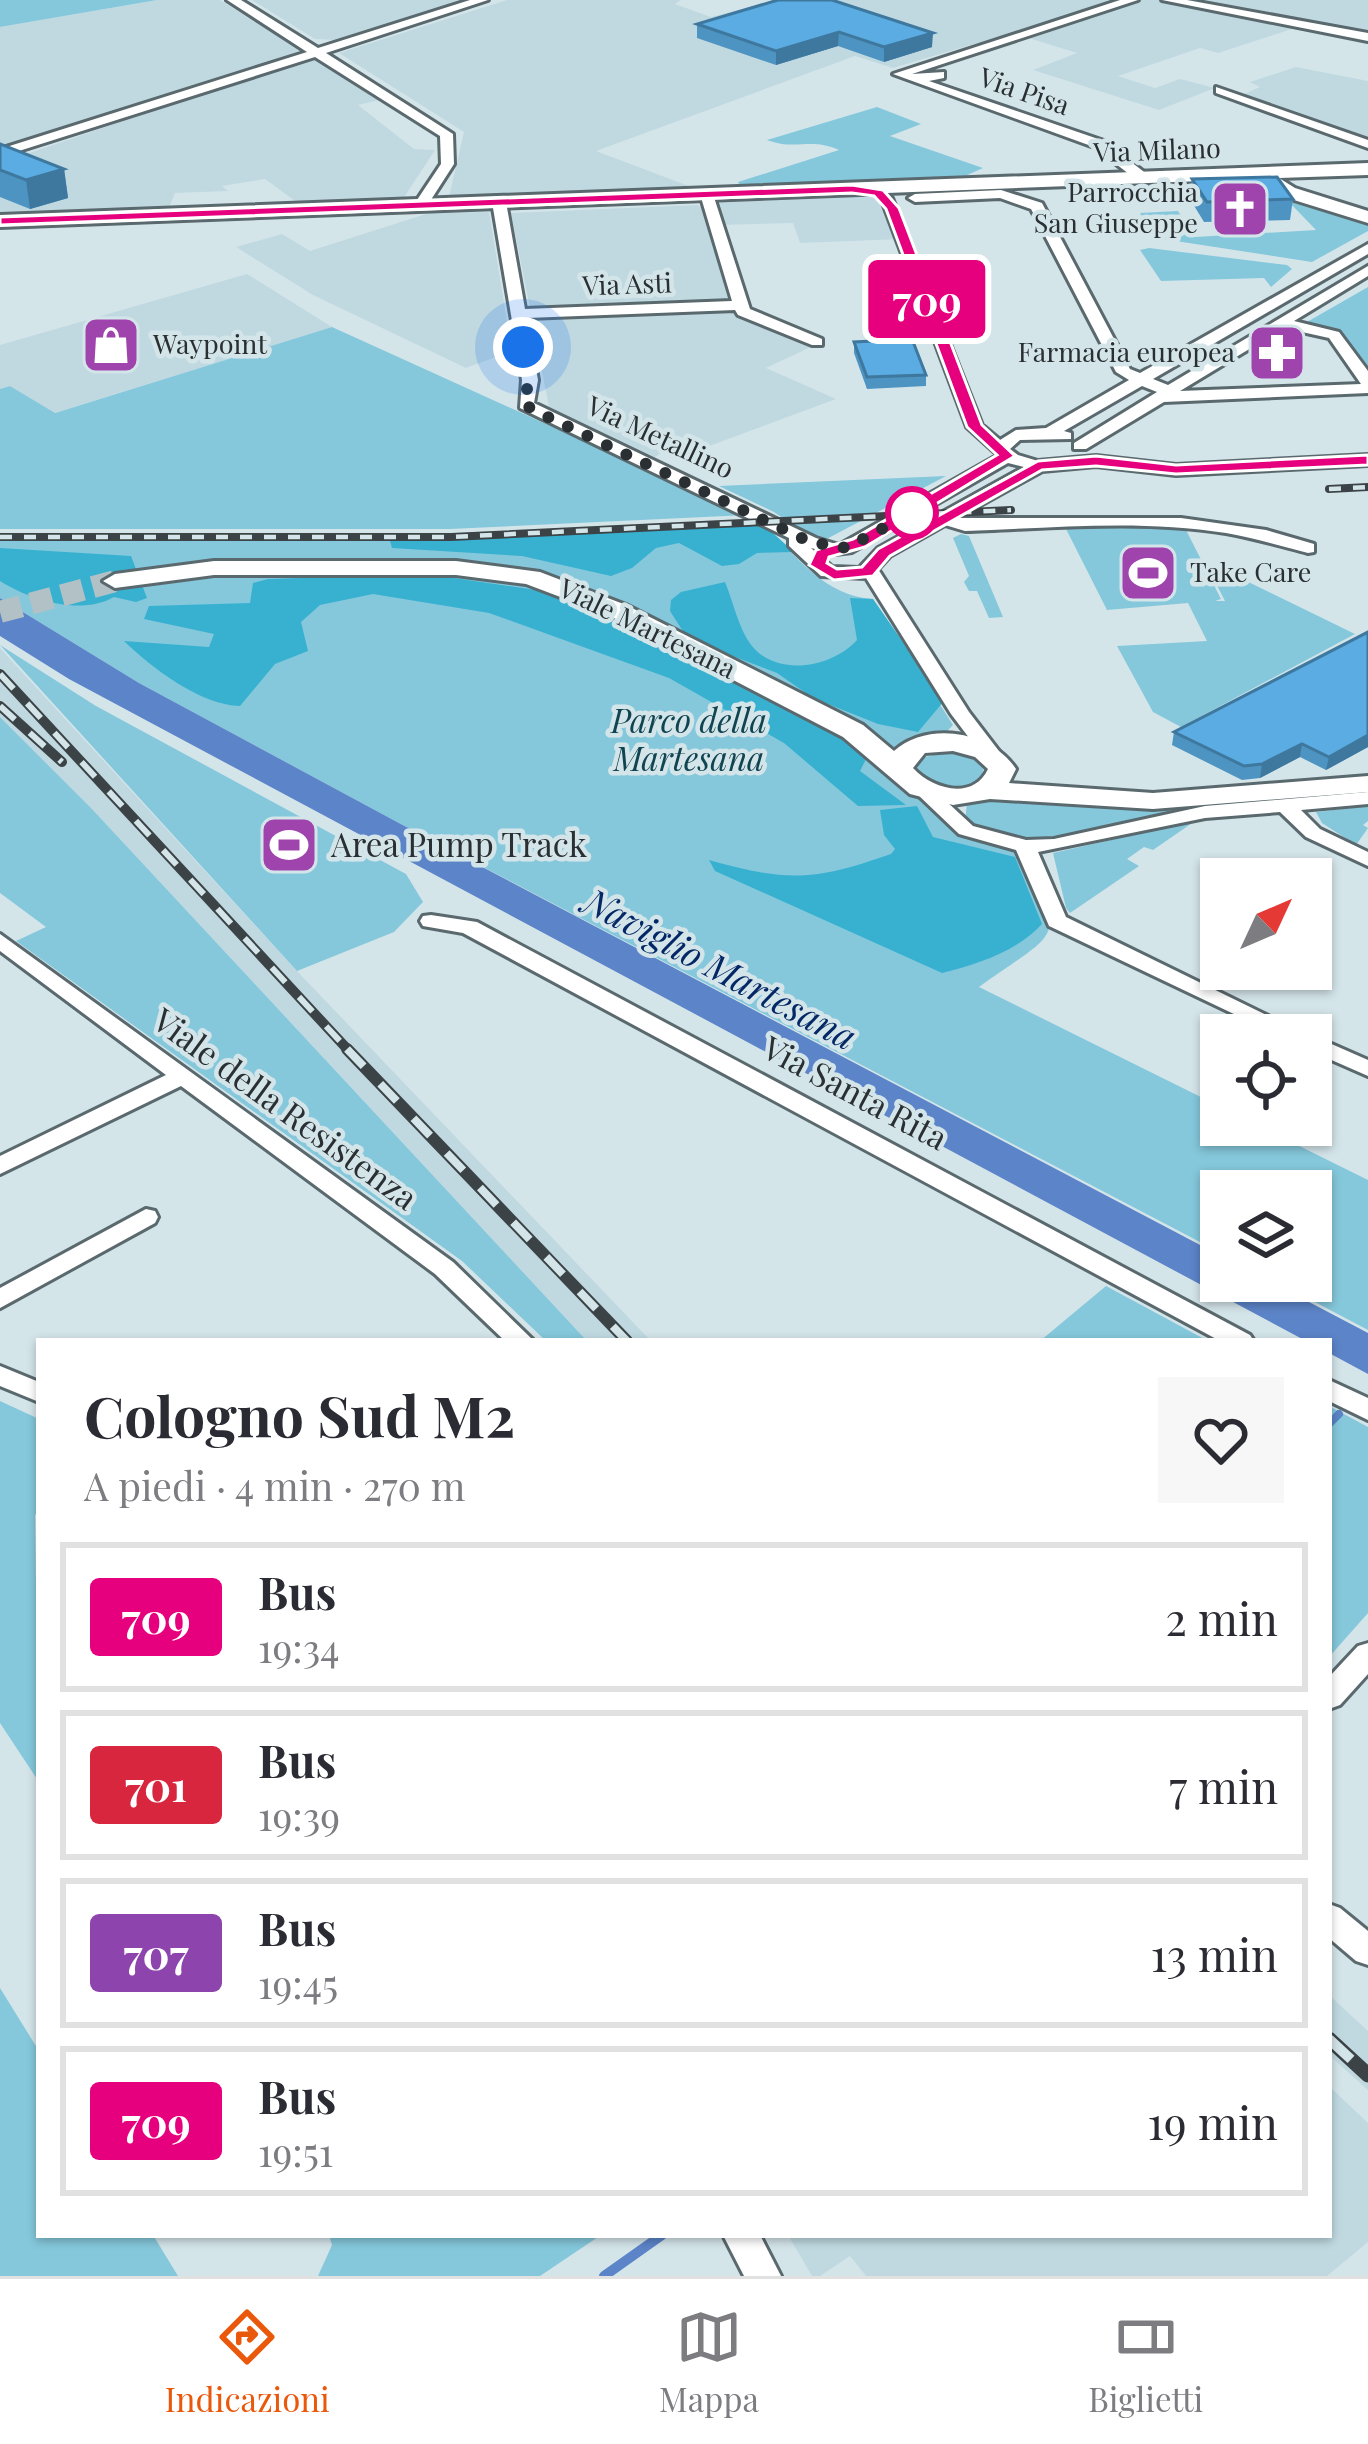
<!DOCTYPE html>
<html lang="it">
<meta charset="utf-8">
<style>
body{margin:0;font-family:"Playfair Display",serif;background:#f7f7f7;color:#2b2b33;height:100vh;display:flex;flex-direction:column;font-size:45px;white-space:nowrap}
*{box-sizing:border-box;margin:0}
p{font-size:39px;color:#7c7c81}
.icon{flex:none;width:66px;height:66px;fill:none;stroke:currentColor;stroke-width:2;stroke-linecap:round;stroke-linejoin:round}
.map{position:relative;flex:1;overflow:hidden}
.details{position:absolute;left:36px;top:1338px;width:1296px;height:900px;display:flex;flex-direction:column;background:#fff;border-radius:0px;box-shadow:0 3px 9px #0004}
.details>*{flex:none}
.badge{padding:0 24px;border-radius:9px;font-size:42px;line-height:78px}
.needle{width:78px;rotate:46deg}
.controls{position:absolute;left:1200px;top:858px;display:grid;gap:24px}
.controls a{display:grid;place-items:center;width:132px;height:132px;border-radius:0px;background:#fff;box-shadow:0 3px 9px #0004;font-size:60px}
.you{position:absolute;width:60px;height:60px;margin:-30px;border:9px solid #fff;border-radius:50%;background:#1a73e8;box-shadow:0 0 0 18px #1a73e833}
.map>.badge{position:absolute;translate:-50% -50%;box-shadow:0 0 0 6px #fff}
.round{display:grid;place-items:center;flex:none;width:126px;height:126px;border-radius:0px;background:#f7f7f7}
.head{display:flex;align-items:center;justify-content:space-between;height:204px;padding:0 48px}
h1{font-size:57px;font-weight:700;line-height:90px}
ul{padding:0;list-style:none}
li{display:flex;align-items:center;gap:36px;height:150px;margin:0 24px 18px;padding:0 24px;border:6px solid #e1e1e2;border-radius:0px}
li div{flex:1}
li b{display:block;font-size:45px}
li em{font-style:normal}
li .badge{min-width:132px;font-weight:700;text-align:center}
.menu{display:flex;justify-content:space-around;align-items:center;height:168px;border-top:3px solid #e1e1e2;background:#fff;font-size:33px;color:#7c7c81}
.menu a{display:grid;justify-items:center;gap:6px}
.menu .current{color:#ea580c}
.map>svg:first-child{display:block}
.built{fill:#c0d9e1}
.green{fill:#85c8dc}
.forest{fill:#38b1d0}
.water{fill:#5c84c8}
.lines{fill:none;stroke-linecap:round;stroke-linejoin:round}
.stream-far1{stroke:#5c84c8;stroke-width:8}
.stream{stroke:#5c84c8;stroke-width:10}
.secondary-tunnel{stroke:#b2c1c5;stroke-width:22;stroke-dasharray:22 10;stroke-linecap:butt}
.street-casing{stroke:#5a696e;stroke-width:6}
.secondary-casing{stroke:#5a696e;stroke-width:6}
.street{fill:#fff;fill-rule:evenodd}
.secondary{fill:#fff;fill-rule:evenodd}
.rail-far3-casing{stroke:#3c4346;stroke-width:8}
.rail-far2-casing{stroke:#3c4346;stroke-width:10}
.rail-far1-casing{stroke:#3c4346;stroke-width:12}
.rail-casing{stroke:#3c4346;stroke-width:15}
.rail-far3{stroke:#d4e5ea;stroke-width:4.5;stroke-dasharray:12;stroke-linecap:butt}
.rail-far2{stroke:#d4e5ea;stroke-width:6;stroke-dasharray:20;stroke-linecap:butt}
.rail-far1{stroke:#d4e5ea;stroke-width:8;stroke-dasharray:24;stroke-linecap:butt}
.rail{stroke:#d4e5ea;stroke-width:10;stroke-dasharray:30;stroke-linecap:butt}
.wall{fill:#4d94c2}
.shaded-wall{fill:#3f789e}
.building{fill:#5aace2;stroke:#3f789e;stroke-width:3}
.line{fill:#e6007e;stroke:#fff;stroke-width:3}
.walk{stroke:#292f32;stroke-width:12;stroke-dasharray:0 21.6}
.stop-dot{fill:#fff;stroke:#e6007e;stroke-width:6}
.labels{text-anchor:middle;stroke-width:9;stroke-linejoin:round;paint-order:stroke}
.far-street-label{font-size:27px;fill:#292f32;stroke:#d4e5ea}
.far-poi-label{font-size:27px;fill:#292f32;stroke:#d4e5ea;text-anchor:end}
.park-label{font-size:33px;font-style:italic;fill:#104451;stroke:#d4e5ea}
.poi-label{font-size:33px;fill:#292f32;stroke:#d4e5ea;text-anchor:start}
.street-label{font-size:33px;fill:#292f32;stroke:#d4e5ea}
.water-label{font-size:36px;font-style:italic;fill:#042865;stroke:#d4e5ea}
</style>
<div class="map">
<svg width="1368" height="2276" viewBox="0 0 1368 2276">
<rect width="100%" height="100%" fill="#d4e5ea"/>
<g class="built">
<path d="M157,0H220L303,52L0,148V27Z"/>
<path d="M252,0H464L335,40L315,39Z"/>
<path d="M507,0H681L675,4L711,17L775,0H1159L1301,26L1218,53L1200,48L1118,76L1155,88L1180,79L1215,88L1159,110L1033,70L1077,53L1022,36L988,46L977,43L893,68L855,56L596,151L694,188L449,197L464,132L339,53Z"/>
<path d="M1188,0H1368V33Z"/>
<path d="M302,60H321L379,100L358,105L414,149L435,150L403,199L299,204L265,179L222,186L228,191L175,193L168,210L0,214V163Z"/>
<path d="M1296,67L1368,81V140L1244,94L1260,87L1250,82Z"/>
<path d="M852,190L872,194L891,208L902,239L800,243L793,223L721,225L709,195Z"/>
<path d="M697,205L703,208L732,300L530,308L511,213Z"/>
<path d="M489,212L512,351L466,368L313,295L236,247L282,234L310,251L429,213Z"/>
<path d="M247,274L332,327L54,413L10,386L0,389V345Z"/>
<path d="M735,307L737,313L811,347L766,368L836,399L680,457L665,451L655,457L549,407L531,316Z"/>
<path d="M0,648L297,971L651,1341H587L92,809L0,717Z"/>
<path d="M1329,1995L1368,2031V2090L1329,2055Z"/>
<path d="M1329,2086L1368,2123V2242L1327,2276H866L850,2256L820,2276H812L788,2235H1329Z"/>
</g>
<g class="green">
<path d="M0,0H157L0,27Z"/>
<path d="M877,107L921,124L890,136L983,168L954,181L742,189L738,182L839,150C810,137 796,151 767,140Z"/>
<path d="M1288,201L1368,225V231L1312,262L1156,238L1140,213L1178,211L1195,237L1316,230Z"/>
<path d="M1149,248L1287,265L1292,269L1271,287L1264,278L1161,281L1140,250Z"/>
<path d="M1368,287V370L1340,337L1300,326Z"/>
<path d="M332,327L747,515L450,529H0V389L10,386L55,413Z"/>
<path d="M946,476L819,543L774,512L719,486Z"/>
<path d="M764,525C797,556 824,596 873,599L953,725L936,743L895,770L965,822L967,802L974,794L1112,801L1368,784V798L1205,812L1026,846C1063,945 1064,926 979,987L1221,1107V1125H1257L1368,1180V1330L1275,1281H1311V1191H1221V1253L397,822L139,683L0,598V540L390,541Z"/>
<path d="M1184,526L1221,599L1215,601H1225L1211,574H1232L1355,634L1181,727L1153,712L1117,646L1207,641L1188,603L1107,610L1065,527Z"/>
<path d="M961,534L969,536L1003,617L989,618L977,591H969L964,582L969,576L953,538Z"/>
<path d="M0,645L96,706L406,874L423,902L394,932L297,971Z"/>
<path d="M0,717L92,809L587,1341H546L462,1261L16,941L46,927L0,893Z"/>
<path d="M951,751L972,756L984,767L981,778C959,793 938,788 917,775L914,769L921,758Z"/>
<path d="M1368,806V821L1363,825L1368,828L1356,845L1322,823L1316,812Z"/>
<path d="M1195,821L1153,850L1144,847L1127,859L1139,866L1070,913L1066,908L1053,853Z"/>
<path d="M1106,1286L1208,1341H1040Z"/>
<path d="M0,1401L39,1419V1510L35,1515L39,1782L0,1723Z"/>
<path d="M1329,1406L1368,1427V1613L1329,1657Z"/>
<path d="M0,1988L39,2051V2235H153L178,2276H0Z"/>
<path d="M329,2235H601L540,2276H318L332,2245Z"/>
</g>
<g class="forest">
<path d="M764,525L794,552L757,553L739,564L722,566L679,543L656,548L632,568L611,576L522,556L392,548L390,541Z"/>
<path d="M0,548L131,556L147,598L136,602L114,597C81,616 30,600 0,581Z"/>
<path d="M427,574L543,591L584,604L869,753L860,771L906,805L858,806L784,743L669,678L489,613L373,594L320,605L301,622L308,651L275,664L240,706C200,705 152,668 124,641L209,647L214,634L144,619L149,606L250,603L253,583L268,579Z"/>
<path d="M725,582C733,601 739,630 752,646C778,678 833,667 857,640L850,598L873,599L944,701L918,732L878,724L813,698L777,673L688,639L670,611L671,600L681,592Z"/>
<path d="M917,806L933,837L1015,857L1042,924C1016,952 978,964 942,973L715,871L709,860C787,882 814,881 891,854L895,849L884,835L880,810Z"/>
</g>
<path class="water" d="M0,598L139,683L397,822L1221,1256V1281H1269L1368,1333V1374L1329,1353V1341H1306L69,679L0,636Z"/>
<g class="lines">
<path class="stream-far1" d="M1329,1424L1339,1414"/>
<path class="stream" d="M604,2276L662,2235"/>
<path class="secondary-tunnel" d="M0,612L115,581"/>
<g class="street-casing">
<g id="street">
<path d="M227,0H241L318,48L470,0H488L326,53L453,134L454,164L425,209L413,206L441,164L440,136L315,57L0,157V149L307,52Z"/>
<path d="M1120,0H1138L912,74L944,72V78L929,81L1104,141L1148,175V181H1138L1094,147L893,74Z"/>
<path d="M1162,0H1187L1368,33V41Z"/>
<path d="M1216,87L1368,140V148L1216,93Z"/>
<path d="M1001,190L1042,203L1130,369L1140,373L1368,244V254L1153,379L1168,385L1368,266V276L1294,321L1339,332L1368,371V393L1164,402L1086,449H1074V443L1157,392L1142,386L1064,431L1071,433V439L1020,440L1010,449L1018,455L1038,461L1096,456L1176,465L1368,455V465L1176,475L1096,466L1042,471L957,518H1181L1266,530L1314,544V552L1308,553C1281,546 1254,538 1226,533C1140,519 1052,528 965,531L945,525L890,556L878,569L969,712L1002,755L992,761L985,759L951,714L866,578L821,576L789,546V538L520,408L522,380L492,202L499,198L506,202L525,309L732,301L700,194L712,191L750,309L822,339V345H812L738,315L735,310L527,318L538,380L534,403L816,538L839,545L998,455L967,427L880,195L892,198L982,425L1000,440L1016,430L1046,428L1129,380L1116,372L1031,209L1000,198L915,202L908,198L915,194ZM1284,328L1329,338L1361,384L1180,391ZM1008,463L1024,467L878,548L859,568L832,567L811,548L835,554L852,552Z"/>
<path d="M925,786L932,788L973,826L1026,840L1054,839L1205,806L1368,792V804L1301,810L1320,829L1368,852V866L1306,837L1280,812L1205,818L1038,852L1066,917L1307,1035H1278L1049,926L1016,850L959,834L915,792Z"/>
<path d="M431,915L477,922L1250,1335L1254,1341H1220L463,933L423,926L420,921L423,916Z"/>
<path d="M0,934L453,1262L534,1341H505L435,1274L181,1086L0,1174V1156L166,1075L0,951Z"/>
<path d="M1311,1035L1368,1060V1076L1311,1051Z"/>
<path d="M146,1209L155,1211L158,1217L155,1223L0,1308V1288Z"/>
<path d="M0,1366L39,1382V1402L0,1386Z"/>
<path d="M1329,1380L1368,1398V1420L1329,1401Z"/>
<path d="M1368,1643V1674L1340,1705L1329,1709V1677L1358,1646Z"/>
<path d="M1329,1904L1340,1908L1368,1931V1965L1356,1961L1329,1938Z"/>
<path d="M723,2235H760L781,2276H744Z"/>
</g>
</g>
<g class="secondary-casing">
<g id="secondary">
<path d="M1368,163V175L1279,178L1295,188L1368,211V223L1281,196L1254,179L0,227V215Z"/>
<path d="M214,561H456L540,572L626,605L863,725L894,751C929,720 992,732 1016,769L1009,783L1153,793L1368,776V792L1153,809L990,799L953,805L910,794L843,737L608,615L526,584L456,575H214L115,588L103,581L115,574ZM953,751L975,757L988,769C973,801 932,789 913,768L925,753Z"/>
</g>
</g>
<use href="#street" class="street"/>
<use href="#secondary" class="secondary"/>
<g class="rail-far3-casing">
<g id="rail-far3">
<path d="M1329,489L1368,487"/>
<path d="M0,537H451L1011,510"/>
</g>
</g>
<g class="rail-far2-casing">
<g id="rail-far2">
<path d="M0,674L350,1052"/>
<path d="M0,706L62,762"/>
</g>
</g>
<g class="rail-far1-casing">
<path id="rail-far1" d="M347,1049L627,1341"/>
</g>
<g class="rail-casing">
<path id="rail" d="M1329,2039L1368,2075"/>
</g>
<use href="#rail-far3" class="rail-far3"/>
<use href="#rail-far2" class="rail-far2"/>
<use href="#rail-far1" class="rail-far1"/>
<use href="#rail" class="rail"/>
</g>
<g class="wall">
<path d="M778,0L932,47L884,62L838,46L776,65L697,38V24Z"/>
<path d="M0,144L64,169L68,198L30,209L0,197Z"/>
<path d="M1192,179L1293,199L1290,220L1204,222L1190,199Z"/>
<path d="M854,342L926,375V386L867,389L854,353Z"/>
<path d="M1368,632V747L1326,770L1300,757L1260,778L1242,780L1172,745L1174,732Z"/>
</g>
<g class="shaded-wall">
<path d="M839,32L838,46L776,65V51Z"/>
<path d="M933,33L932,47L884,62V47Z"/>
<path d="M64,169L68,198L30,209L26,180Z"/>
<path d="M1368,735V747L1326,770L1329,757Z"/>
<path d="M1302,744L1300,757L1260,778L1262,764Z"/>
</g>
<g class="building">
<path d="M778,0H832L933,33L884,47L839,32L776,51L697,24Z"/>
<path d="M0,144L64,169L26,180L0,170Z"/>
<path d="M1277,177L1293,199L1207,202L1192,179Z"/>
<path d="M912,339L926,375L867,377L854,342Z"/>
<path d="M1368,632V735L1329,757L1302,744L1262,764L1244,766L1174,732Z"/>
</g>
<path class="line" d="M852,185L883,190L899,208L982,425L1015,456L865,547L829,557L827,563L837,569L862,567L878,549L1038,461L1096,456L1176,465L1368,455V465L1176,474L1096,466L1042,470L890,556L873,576L834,580L809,565L816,550L853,539L997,455L967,427L886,209L874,196L852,193L0,225V217Z"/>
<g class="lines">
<path class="walk" d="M523,347L530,380L523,401L531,409L810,542L846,548L912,513"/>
</g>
<defs>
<g id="church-square" transform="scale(3)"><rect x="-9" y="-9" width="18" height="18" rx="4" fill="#a044ad" stroke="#d4e5ea"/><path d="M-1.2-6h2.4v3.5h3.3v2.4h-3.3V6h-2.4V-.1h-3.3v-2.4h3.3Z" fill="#fff"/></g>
<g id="shop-square" transform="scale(3)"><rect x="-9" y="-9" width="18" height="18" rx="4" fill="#a044ad" stroke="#d4e5ea"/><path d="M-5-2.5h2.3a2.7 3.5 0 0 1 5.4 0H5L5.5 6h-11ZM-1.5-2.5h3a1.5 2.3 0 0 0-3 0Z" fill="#fff"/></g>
<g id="pharmacy-square" transform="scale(3)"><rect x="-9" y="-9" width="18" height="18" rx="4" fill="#a044ad" stroke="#d4e5ea"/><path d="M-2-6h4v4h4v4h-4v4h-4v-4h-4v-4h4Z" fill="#fff"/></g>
<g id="stadium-square" transform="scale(3)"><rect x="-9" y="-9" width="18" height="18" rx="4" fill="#a044ad" stroke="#d4e5ea"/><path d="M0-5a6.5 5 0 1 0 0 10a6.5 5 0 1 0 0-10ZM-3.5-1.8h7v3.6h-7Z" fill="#fff"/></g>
</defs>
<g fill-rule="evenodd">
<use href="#church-square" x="1240" y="209"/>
<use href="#shop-square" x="111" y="345"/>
<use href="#pharmacy-square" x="1277" y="353"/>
<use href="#stadium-square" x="1148" y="573"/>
<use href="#stadium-square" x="289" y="845"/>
</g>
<circle class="stop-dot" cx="912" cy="513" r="24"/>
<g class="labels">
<g class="far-street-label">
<text transform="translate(1024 92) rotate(19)" y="9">Via Pisa</text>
<text transform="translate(1157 151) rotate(-2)" y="9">Via Milano</text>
<text transform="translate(627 285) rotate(-2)" y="9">Via Asti</text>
<text transform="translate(660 438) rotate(25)" y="9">Via Metallino</text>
<text transform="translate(647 629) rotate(26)" y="9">Viale Martesana</text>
</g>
<g class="far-poi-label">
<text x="1198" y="202">Parrocchia<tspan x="1198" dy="31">San Giuseppe</tspan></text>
<text x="153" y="354" text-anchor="start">Waypoint</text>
<text x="1235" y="362">Farmacia europea</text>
<text x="1190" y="582" text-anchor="start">Take Care</text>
</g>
<g class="park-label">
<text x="689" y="733">Parco della<tspan x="689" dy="38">Martesana</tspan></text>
</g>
<g class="poi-label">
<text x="331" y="857">Area Pump Track</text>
</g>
<g class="street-label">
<text transform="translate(855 1093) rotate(28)" y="12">Via Santa Rita</text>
<text transform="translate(285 1109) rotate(36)" y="12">Viale della Resistenza</text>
</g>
<g class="water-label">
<text transform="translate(720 969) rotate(28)" y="13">Naviglio Martesana</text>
</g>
</g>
</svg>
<div class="controls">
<a><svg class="needle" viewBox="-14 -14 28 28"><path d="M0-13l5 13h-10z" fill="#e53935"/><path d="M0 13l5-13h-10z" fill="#7c7c81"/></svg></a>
<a><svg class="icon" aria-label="locate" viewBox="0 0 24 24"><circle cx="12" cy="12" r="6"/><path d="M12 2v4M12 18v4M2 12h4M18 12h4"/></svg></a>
<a><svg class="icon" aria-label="layers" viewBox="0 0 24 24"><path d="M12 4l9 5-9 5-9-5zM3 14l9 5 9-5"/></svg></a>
</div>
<div class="you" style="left:523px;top:347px"></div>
<b class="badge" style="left:927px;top:299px;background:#e6007e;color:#fff">709</b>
<section class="details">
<div class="head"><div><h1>Cologno Sud M2</h1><p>A piedi · 4 min · 270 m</p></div><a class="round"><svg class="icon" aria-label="heart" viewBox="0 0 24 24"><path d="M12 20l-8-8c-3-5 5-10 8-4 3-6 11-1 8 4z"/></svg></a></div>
<ul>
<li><span class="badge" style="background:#e6007e;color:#fff">709</span><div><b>Bus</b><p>19:34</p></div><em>2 min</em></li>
<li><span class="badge" style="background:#d7263d;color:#fff">701</span><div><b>Bus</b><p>19:39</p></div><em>7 min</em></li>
<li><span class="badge" style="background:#8e44ad;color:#fff">707</span><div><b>Bus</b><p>19:45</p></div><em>13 min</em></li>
<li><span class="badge" style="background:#e6007e;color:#fff">709</span><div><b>Bus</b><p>19:51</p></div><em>19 min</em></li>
</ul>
</section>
</div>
<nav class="menu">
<a class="current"><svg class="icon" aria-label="directions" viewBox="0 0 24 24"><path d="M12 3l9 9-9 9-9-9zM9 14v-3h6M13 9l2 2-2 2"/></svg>Indicazioni</a>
<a><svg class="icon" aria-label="map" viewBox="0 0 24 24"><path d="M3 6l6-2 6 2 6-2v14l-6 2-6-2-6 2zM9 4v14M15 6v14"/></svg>Mappa</a>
<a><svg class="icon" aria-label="tickets" viewBox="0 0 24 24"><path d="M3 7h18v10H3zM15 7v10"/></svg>Biglietti</a>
</nav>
